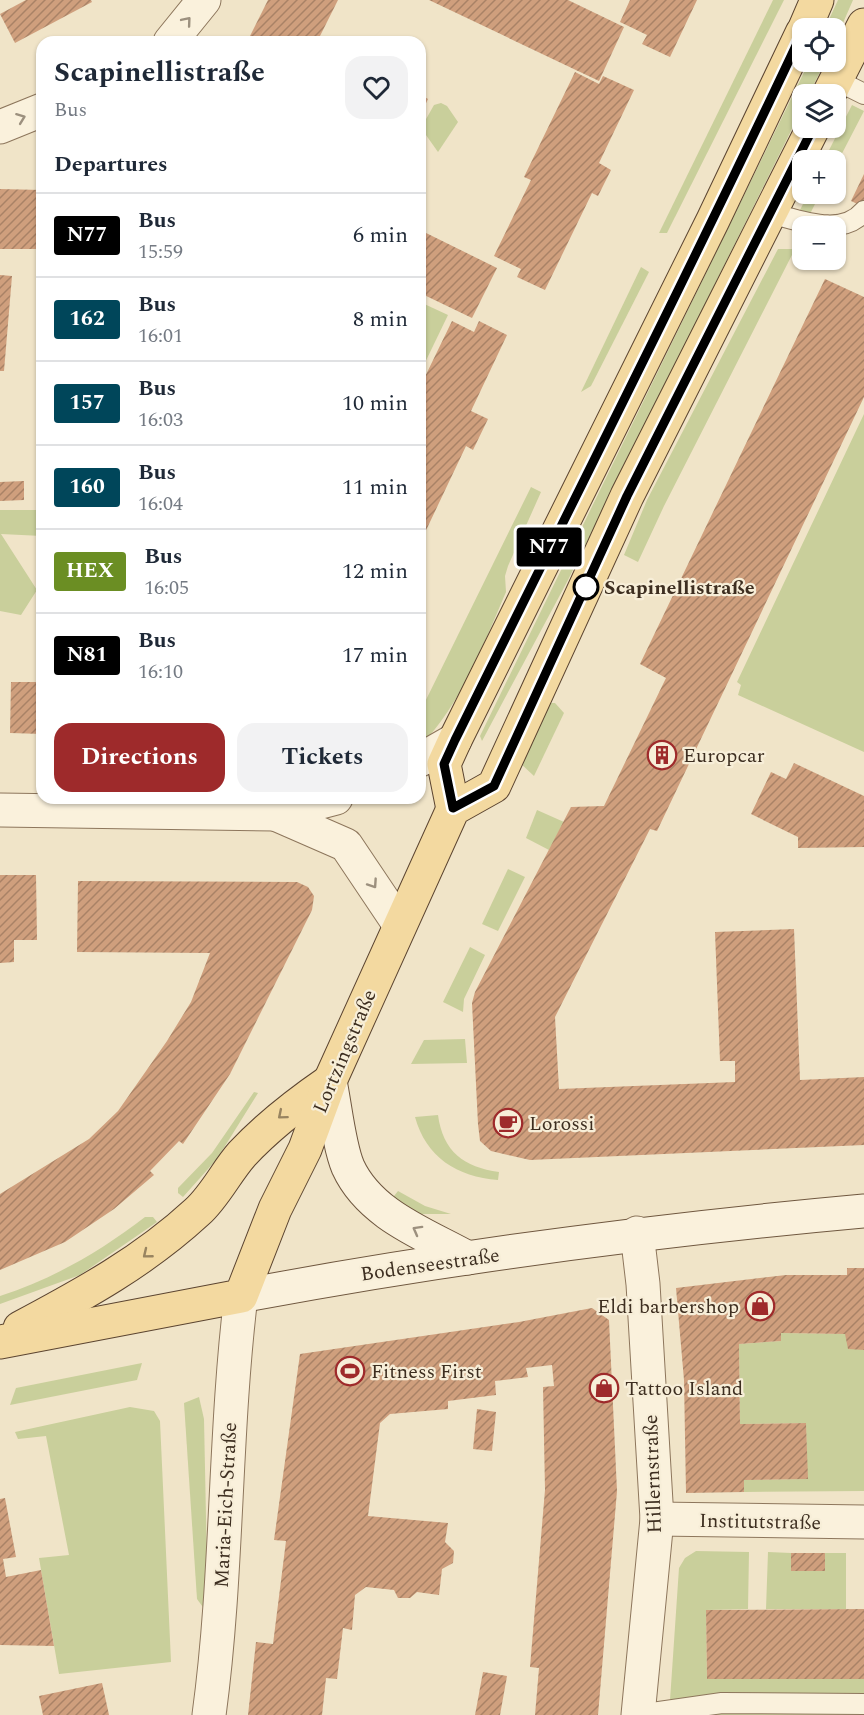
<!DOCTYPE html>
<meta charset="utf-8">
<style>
body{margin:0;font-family:Spectral,serif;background:#f2f2f3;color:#1f2937;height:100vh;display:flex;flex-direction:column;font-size:22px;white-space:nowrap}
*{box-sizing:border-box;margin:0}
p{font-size:20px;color:#747a83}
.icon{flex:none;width:33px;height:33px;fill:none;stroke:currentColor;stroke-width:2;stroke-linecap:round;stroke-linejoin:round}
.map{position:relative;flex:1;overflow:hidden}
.panel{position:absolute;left:36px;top:36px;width:390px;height:768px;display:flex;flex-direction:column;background:#fff;border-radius:18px;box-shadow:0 2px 4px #0004}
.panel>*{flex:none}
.badge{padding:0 12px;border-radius:4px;font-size:21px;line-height:39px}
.fabs{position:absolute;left:792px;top:18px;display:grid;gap:12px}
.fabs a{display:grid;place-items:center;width:54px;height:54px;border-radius:12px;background:#fff;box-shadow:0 2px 4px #0004;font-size:30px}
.map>.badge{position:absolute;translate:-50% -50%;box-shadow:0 0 0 3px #fff}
h2{padding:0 18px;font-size:22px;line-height:54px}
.round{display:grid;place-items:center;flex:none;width:63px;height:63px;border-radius:18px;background:#f2f2f3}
.overview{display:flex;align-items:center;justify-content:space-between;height:102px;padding:0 18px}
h1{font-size:28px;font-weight:700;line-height:45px}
.button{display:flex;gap:12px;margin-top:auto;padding:12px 18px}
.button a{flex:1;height:69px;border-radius:18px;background:#9e2a2b;color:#fff;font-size:24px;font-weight:700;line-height:69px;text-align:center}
.button a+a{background:#f2f2f3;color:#1f2937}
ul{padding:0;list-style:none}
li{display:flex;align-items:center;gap:18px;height:84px;padding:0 18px;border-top:2px solid #e0e1e3}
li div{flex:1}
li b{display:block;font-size:22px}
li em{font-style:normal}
li .badge{min-width:66px;font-weight:700;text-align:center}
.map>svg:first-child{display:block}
.green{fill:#c9cf9b}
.building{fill:url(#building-hatch)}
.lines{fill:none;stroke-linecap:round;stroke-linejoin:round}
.service-casing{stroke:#8d765c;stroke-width:22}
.minor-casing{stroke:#8d765c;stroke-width:35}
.tertiary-casing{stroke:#8d765c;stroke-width:35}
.secondary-casing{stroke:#6f573f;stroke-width:35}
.primary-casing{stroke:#5b4430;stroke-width:35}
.service{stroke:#faf1dc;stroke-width:20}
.minor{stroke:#faf1dc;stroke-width:33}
.tertiary{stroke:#faf1dc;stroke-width:33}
.secondary{stroke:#faf1dc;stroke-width:33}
.primary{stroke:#f3d9a0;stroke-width:33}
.oneway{stroke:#9c907e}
.oneway2{stroke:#988460}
.line-casing{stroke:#fff;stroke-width:14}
.line{stroke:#000;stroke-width:9}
.stop-dot{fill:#fff;stroke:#000;stroke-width:3}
.labels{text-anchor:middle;stroke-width:4.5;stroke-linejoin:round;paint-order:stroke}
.stop-label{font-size:20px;font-weight:bold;fill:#3d2e20;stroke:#f7eed8;text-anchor:start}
.poi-label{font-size:20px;fill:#3d2e20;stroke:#f7eed8;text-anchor:start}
.street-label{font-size:20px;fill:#3d2e20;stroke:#f7eed8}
</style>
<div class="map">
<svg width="864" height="1715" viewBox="0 0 864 1715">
<defs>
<pattern id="building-hatch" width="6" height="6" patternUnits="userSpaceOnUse" patternTransform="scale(1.5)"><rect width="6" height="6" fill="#cf9f7d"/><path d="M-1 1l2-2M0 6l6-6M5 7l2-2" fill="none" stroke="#a98266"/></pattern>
</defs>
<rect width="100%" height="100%" fill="#f0e4c8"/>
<g class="green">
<path d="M773,0H784L667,233H659Z"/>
<path d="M838,0H853L836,39V28H825Z"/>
<path d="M809,62H825L809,94H802V107L788,137L568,580L482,741L480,736Z"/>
<path d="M441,103L447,106L458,122L438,152L421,128L434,105Z"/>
<path d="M852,105L864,111L836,165V160H824Z"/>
<path d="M808,194H820L811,212H799Z"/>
<path d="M778,249H795L664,506L638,562L624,555L647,500Z"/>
<path d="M641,267L649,272L591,386L581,392Z"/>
<path d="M420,302L448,315L420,373Z"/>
<path d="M864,414V752L738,695L741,685L737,682Z"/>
<path d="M531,487L541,492L508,566L505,576L506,592C483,645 461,705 420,746V712Z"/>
<path d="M42,510V536L1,534L37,590L21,615L0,611V510Z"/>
<path d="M542,703H555L564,713L534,776L519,762Z"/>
<path d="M537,810L564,822L549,850L526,838Z"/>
<path d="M508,869L525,877L498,931L482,924Z"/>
<path d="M470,947L485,955L464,999L463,1012L443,1002Z"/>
<path d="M465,1039L467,1063L411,1064L424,1040Z"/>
<path d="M254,1092L258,1093L217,1159L183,1197L178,1193V1188L212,1153Z"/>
<path d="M438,1115C443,1152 464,1167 499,1172L498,1180C457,1177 426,1157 415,1117Z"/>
<path d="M398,1191L425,1206L451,1214H418L390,1201Z"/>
<path d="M145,1217H153L157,1222L80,1275L0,1304V1296C53,1279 101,1251 145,1217Z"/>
<path d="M781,1333L845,1334L864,1350V1491L744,1492V1480L807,1479L806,1423L740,1424L739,1344L781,1341Z"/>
<path d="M142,1363L137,1380L10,1405L16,1388Z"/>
<path d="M199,1397L204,1419L208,1614L197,1599L184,1403Z"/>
<path d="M130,1407L154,1411L160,1421L171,1662L59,1674L39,1558L69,1555L46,1436L18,1439L15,1432Z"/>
<path d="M696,1551L749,1552L748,1609L706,1610L707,1679H864V1715H669L679,1568L685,1558Z"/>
<path d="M768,1552L791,1553V1570H825V1553H846V1609H766Z"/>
</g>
<g class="building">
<path d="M26,0H91L92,2L15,43L0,14Z"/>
<path d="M268,0H338L317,42H247Z"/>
<path d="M429,0H568L624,27L599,81Z"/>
<path d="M630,0H697L670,57L642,44L647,35L620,22Z"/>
<path d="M575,72L599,84L603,76L634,90L599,163L611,170L598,196L592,193L545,290L517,277L521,269L494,256L531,180L524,177Z"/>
<path d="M420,94L428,99L420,116Z"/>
<path d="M864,174V207L851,201Z"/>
<path d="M0,189L42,190V249H0Z"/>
<path d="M420,230L497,268L472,318L420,293Z"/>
<path d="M0,275L12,276L4,371H0Z"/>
<path d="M825,279L864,297V397L657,831L650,829L555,1017L559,1089L735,1082V1061H720L715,932L794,929L800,1080L864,1077V1145L530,1160L491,1151L480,1141L478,1124L472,1003L475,992L571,807L604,806L666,678L640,664Z"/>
<path d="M452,321L474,332L479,321L507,335L471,411L488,419L473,450L466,446L420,543V387Z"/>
<path d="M24,481V500L0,501V482Z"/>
<path d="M11,682H42V734L10,733Z"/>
<path d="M794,763L864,796V847L798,848V837L751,814L771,772L786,779Z"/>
<path d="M0,875H36L37,940H14V962L0,963Z"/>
<path d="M78,881L297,882L308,887L314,896L312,910L230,1074L183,1144L179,1141L150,1171L154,1175L114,1209L65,1242L0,1270V1194L89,1139L118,1111L167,1041L191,1002L210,953L77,952Z"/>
<path d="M847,1268H864V1350L848,1349L845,1334L781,1333V1341L739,1344L740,1424L806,1423L808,1479L744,1480V1492L686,1493L684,1380L676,1288L786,1275H847Z"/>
<path d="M592,1308L609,1320L617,1491L598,1715H535L539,1668L530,1667L545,1490L543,1387L554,1386L552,1365L526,1368L528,1377L495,1381L496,1395L448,1401V1409L390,1414L380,1423L368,1516L448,1523L445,1542L454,1551L453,1563L442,1569L439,1595L417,1592L410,1598H398L394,1590L366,1587L355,1595L352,1630L343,1628L337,1679L326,1678L322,1715H248L256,1642L273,1644L286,1541L274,1540L300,1354L519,1322Z"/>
<path d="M477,1409L496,1412L492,1451L473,1449Z"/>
<path d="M5,1498L16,1557L3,1559L6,1577L41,1570L54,1646L0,1645V1499Z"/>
<rect x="791" y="1553" width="34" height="18"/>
<path d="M864,1609V1679H707L706,1610Z"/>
<path d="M483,1672L507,1676L500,1715H475Z"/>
<path d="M102,1683L109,1715H43L39,1696Z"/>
</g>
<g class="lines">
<g class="service-casing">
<g id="service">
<path d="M836,80L864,94"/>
<path d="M770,213C799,220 842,238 864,211"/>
<path d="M638,1715L722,1703L864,1704"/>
</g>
</g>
<g class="minor-casing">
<g id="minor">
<path d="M170,42L204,0"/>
<path d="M0,127L42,110"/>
<path d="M420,760L455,740"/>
<path d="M0,810L275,814L336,798"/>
<path d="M275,814L346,845L399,924"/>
<path d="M637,1233L643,1284L657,1519L638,1715"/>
<path d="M657,1519L864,1522"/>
</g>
</g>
<g class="tertiary-casing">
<path id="tertiary" d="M209,1715C228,1576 224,1435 241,1296"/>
</g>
<g class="secondary-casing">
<g id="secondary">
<path d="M330,1081C335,1105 339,1146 348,1167C370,1215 425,1234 468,1258"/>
<path d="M241,1296C447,1257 655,1230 864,1211"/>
</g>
</g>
<g class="primary-casing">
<g id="primary">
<path d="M805,28L817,0"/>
<path d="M829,94L864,25"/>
<path d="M453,809L444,764L455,740L713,220L802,33"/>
<path d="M20,1328C84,1294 144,1261 197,1212C215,1196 226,1172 242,1154C269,1125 298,1103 330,1081"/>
<path d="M0,1342L241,1296L275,1209L305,1149L330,1081L453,809L494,786L627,496L813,128"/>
</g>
</g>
<use href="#service" class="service"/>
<use href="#minor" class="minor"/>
<use href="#tertiary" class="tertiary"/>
<use href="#secondary" class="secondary"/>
<use href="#primary" class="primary"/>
</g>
<defs><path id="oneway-chevron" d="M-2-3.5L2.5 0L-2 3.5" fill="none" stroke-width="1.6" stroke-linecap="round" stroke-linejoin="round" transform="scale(1.5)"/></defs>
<g class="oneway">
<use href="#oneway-chevron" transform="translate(187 21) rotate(-50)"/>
<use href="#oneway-chevron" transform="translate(21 118) rotate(-21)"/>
<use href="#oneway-chevron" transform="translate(373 884) rotate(56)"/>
<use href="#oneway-chevron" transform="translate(417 1230) rotate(-151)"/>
</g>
<g class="oneway2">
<use href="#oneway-chevron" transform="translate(282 1115) rotate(140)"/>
<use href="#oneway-chevron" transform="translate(147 1254) rotate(141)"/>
</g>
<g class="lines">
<g class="line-casing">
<path id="line" d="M802,33C690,271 571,505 455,740L444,764L453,808L494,786L627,496L813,128"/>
</g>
<use href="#line" class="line"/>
</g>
<defs>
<g id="building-ring" transform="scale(1.5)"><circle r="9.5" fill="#f7eed8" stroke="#9e2a2b" stroke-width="1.5"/><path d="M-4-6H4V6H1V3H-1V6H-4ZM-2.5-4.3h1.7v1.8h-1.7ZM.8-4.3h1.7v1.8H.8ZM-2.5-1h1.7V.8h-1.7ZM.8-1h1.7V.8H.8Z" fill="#9e2a2b"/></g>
<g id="cafe-ring" transform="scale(1.5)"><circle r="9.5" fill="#f7eed8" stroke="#9e2a2b" stroke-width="1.5"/><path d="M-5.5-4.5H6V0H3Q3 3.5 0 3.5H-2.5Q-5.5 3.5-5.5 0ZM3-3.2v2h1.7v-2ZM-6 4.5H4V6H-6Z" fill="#9e2a2b"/></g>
<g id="shop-ring" transform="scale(1.5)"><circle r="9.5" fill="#f7eed8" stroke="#9e2a2b" stroke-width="1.5"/><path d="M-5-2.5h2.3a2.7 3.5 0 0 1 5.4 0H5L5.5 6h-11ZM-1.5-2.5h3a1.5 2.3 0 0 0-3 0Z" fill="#9e2a2b"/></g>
<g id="stadium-ring" transform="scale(1.5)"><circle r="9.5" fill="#f7eed8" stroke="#9e2a2b" stroke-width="1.5"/><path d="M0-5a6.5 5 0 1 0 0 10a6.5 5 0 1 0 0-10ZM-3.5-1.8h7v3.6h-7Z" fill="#9e2a2b"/></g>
</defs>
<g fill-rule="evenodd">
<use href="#building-ring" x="662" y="755"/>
<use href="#cafe-ring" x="508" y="1123"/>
<use href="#shop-ring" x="760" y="1306"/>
<use href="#stadium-ring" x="350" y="1371"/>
<use href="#shop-ring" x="604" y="1388"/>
</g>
<circle class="stop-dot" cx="586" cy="587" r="12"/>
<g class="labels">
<g class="stop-label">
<text x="604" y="594">Scapinellistraße</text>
</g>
<g class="poi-label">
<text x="683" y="762">Europcar</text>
<text x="529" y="1130">Lorossi</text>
<text x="739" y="1313" text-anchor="end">Eldi barbershop</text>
<text x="371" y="1378">Fitness First</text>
<text x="625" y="1395">Tattoo Island</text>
</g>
<g class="street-label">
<text transform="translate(344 1051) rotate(-67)" y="7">Lortzingstraße</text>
<text transform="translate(430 1264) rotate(-8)" y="7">Bodenseestraße</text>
<text transform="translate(652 1474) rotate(-92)" y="7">Hillernstraße</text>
<text transform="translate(225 1505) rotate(-87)" y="7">Maria-Eich-Straße</text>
<text transform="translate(760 1521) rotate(1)" y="7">Institutstraße</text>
</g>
</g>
</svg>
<div class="fabs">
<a><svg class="icon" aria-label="locate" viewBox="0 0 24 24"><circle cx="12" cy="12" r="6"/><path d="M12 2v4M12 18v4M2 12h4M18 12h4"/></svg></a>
<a><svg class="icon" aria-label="layers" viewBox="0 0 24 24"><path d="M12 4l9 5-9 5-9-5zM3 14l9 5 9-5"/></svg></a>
<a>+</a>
<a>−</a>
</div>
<b class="badge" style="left:549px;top:547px;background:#000;color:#fff">N77</b>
<section class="panel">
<div class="overview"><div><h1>Scapinellistraße</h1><p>Bus</p></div><a class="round"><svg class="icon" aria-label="heart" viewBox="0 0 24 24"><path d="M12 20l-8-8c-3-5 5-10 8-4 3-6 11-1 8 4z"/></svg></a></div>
<h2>Departures</h2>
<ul>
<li><span class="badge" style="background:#000;color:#fff">N77</span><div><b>Bus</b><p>15:59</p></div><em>6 min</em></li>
<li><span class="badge" style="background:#00465a;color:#fff">162</span><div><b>Bus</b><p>16:01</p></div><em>8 min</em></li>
<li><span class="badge" style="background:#00465a;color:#fff">157</span><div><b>Bus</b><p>16:03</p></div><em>10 min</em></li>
<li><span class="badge" style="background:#00465a;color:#fff">160</span><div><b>Bus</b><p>16:04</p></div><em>11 min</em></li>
<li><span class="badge" style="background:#6b8e23;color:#fff">HEX</span><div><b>Bus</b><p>16:05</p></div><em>12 min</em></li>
<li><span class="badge" style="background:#000;color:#fff">N81</span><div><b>Bus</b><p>16:10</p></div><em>17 min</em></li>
</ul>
<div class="button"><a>Directions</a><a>Tickets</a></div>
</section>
</div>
